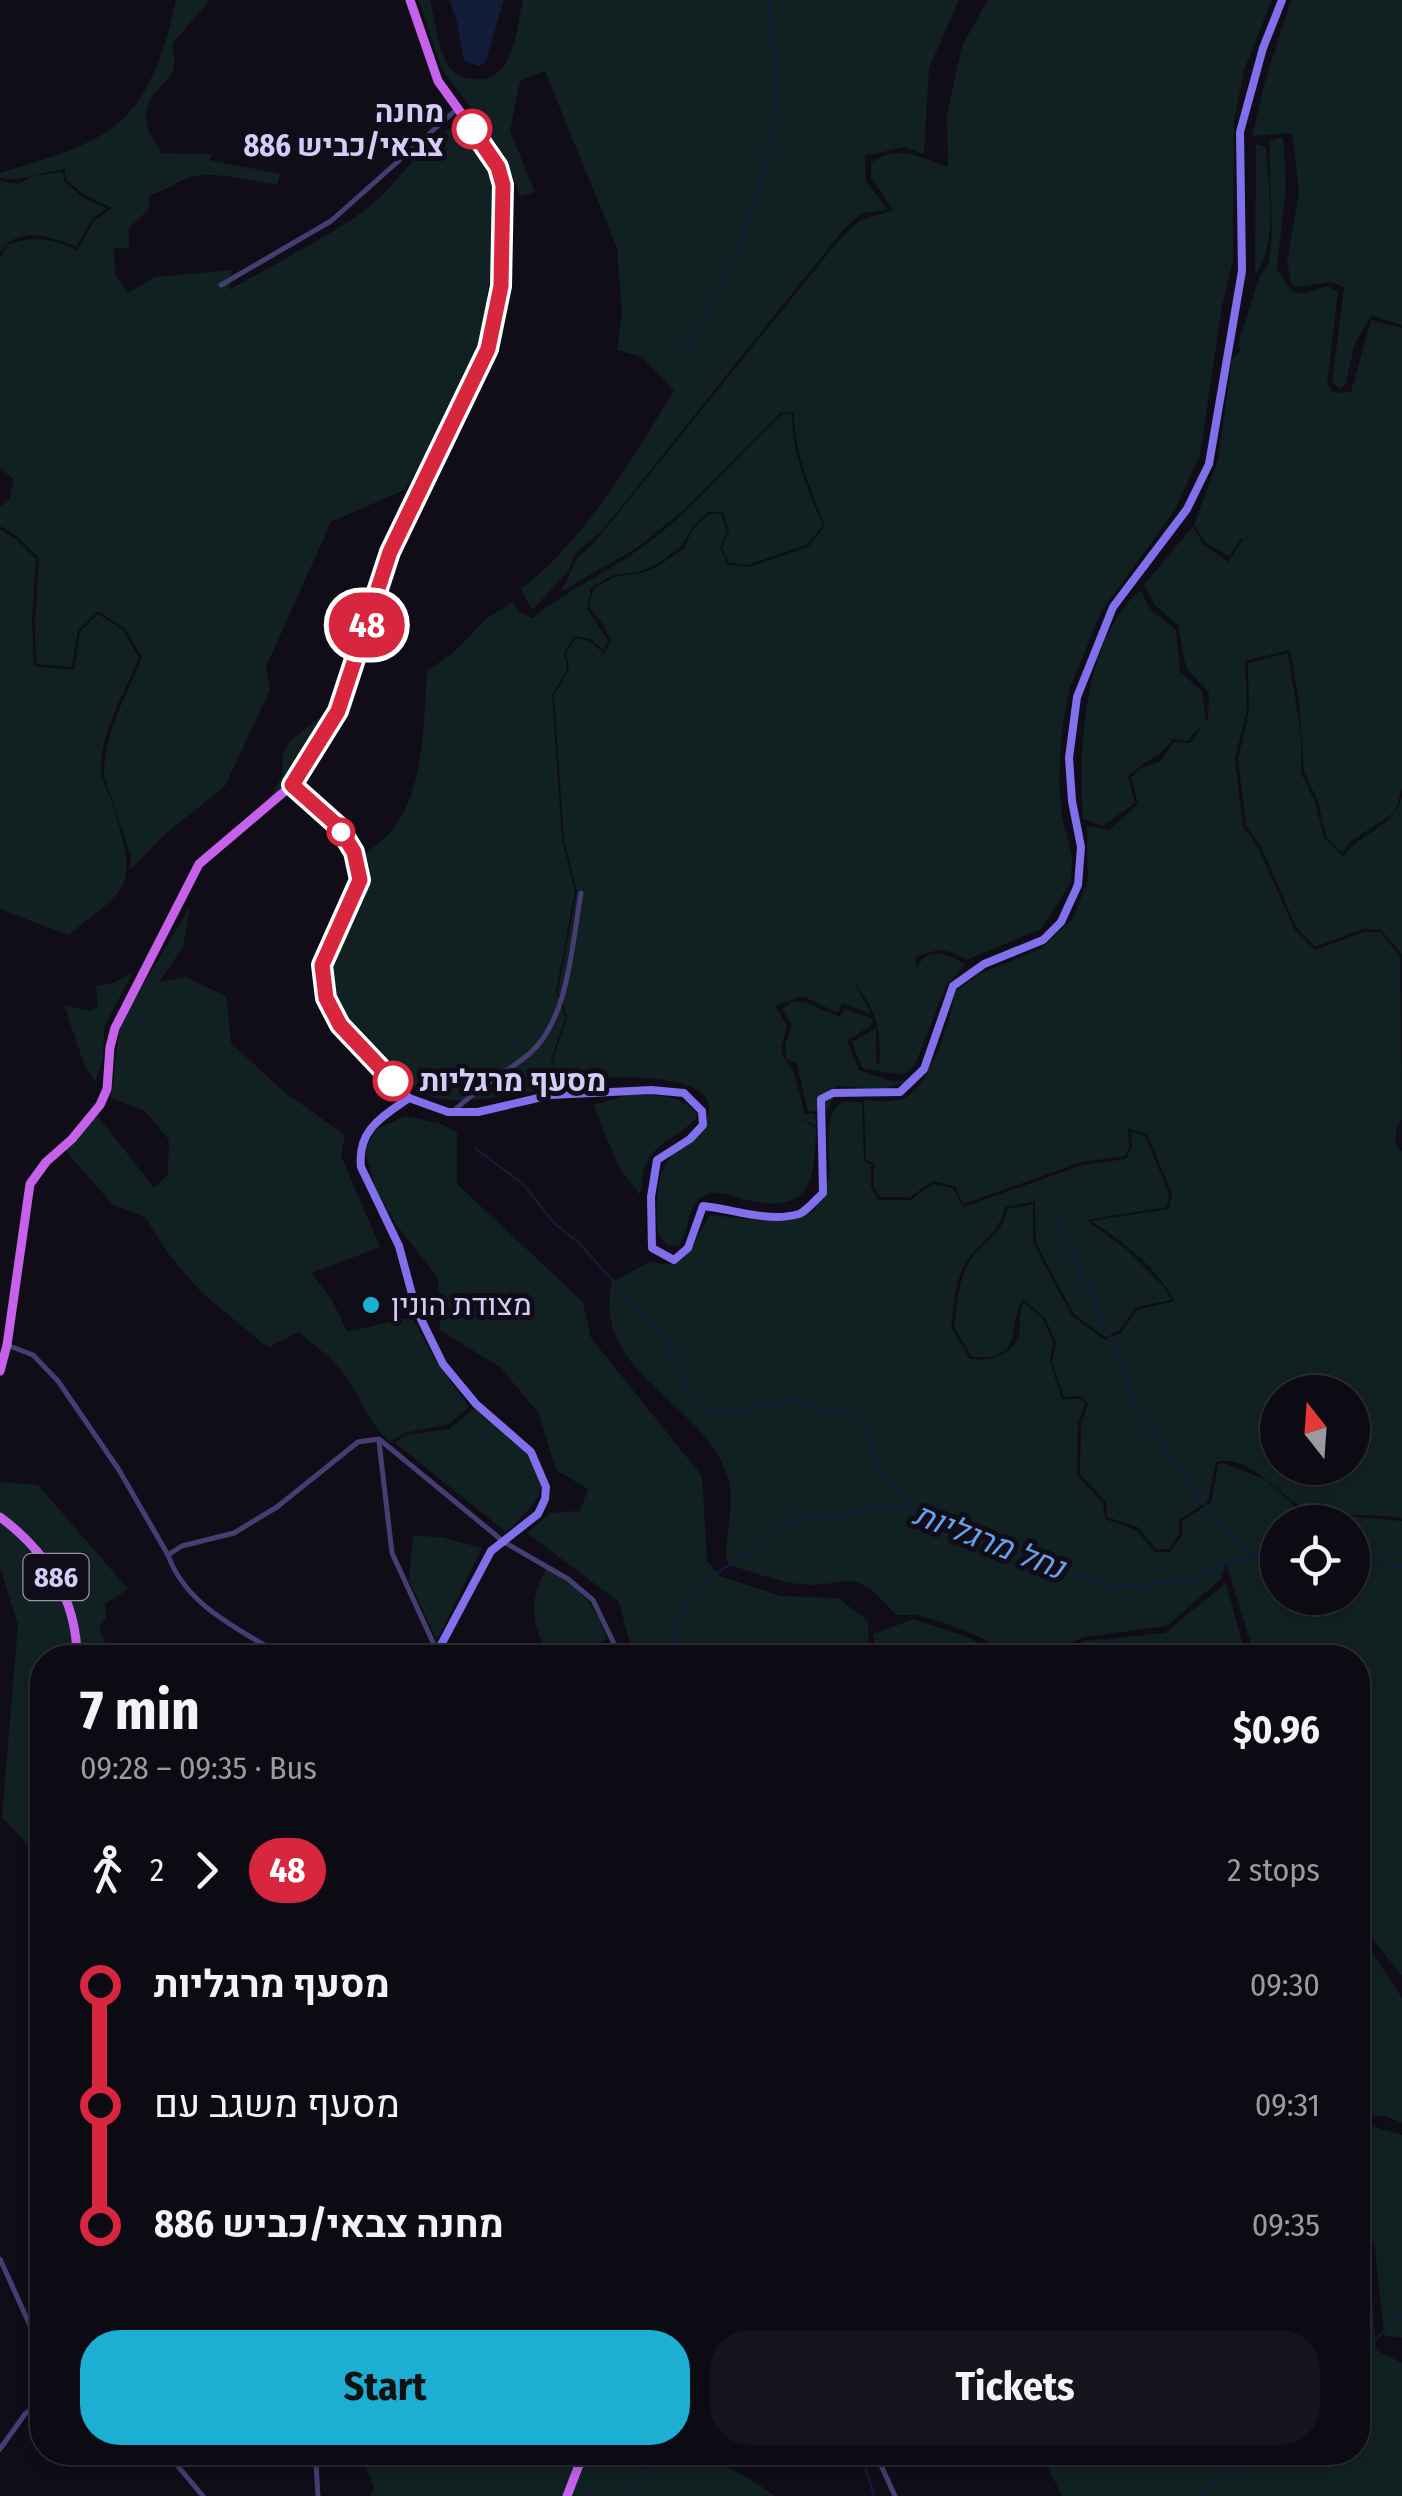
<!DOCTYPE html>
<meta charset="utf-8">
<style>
body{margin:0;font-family:"Fira Sans Condensed",Heebo,sans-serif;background:#15131c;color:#f1f3f6;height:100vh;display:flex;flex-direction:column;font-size:38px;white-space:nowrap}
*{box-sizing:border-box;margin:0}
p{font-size:32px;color:#9a9aa0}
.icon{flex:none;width:55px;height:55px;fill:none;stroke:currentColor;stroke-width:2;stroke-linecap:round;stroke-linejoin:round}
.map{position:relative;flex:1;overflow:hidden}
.details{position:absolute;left:30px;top:1645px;width:1340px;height:820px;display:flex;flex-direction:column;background:#0c0a13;border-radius:40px;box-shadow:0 5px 15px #0003,0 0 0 2px #2c2b33}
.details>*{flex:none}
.badge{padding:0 20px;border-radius:32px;font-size:35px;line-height:65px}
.needle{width:65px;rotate:343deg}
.tools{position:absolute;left:1260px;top:1375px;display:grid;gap:20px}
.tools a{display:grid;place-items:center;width:110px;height:110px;border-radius:50%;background:#0c0a13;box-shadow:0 5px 15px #0003,0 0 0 2px #2c2b33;font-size:50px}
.map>.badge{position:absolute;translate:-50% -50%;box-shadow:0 0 0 5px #fff}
.legs{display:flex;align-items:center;gap:15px;height:110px;padding:0 50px;font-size:32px}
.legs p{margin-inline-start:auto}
.headline{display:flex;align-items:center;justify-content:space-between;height:170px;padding:0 50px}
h1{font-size:55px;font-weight:700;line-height:75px}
.action{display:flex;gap:20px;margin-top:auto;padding:20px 50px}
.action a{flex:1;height:115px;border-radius:40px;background:#1daed3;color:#111;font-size:40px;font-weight:700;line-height:115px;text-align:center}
.action a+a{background:#15131c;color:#f1f3f6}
ul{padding:0 50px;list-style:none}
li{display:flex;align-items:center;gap:35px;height:120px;font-size:38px}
li i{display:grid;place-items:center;width:15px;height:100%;margin:0 12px;background:currentColor}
li i::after{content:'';width:25px;height:25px;margin:-12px;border:8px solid;border-radius:50%;background:#0c0a13}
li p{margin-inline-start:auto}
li:first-child i{background:linear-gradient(#0000 50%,currentColor 0)}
li:last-child i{background:linear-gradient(currentColor 50%,#0000 0)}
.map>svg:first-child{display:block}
.green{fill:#112122;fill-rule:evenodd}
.water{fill:#121c38}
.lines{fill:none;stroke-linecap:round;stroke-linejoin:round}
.stream{stroke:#121c38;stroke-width:2.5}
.street{stroke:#453e72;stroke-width:5}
.secondary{stroke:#8070eb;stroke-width:8}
.primary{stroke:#c562e9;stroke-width:9}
.line-1-casing{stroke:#fff;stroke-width:22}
.line-1{stroke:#d7263d;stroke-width:15}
.stop-1-dot{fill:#fff;stroke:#d7263d;stroke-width:5}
.poi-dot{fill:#1daed3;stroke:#100d19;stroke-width:4}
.labels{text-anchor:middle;stroke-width:10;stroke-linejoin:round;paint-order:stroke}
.shield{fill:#100d19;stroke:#9b93b5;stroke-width:2.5}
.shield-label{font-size:28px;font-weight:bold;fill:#d6ccf8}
.stop-label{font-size:30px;font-weight:bold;fill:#d6ccf8;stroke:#100d19;text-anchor:end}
.poi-label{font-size:30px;fill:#d6ccf8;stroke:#100d19;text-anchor:start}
.water-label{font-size:32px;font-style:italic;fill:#68a0ea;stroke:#100d19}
</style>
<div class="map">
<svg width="1402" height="2496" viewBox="0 0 1402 2496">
<rect width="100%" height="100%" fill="#100d19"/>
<g class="green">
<path d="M176,0H210L172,44C173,52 175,61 174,68C171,77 165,82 159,88C138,110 145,132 163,153L213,154L209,160L280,174L277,185C252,181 221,172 195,176C178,179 167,191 150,195L148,210L129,228V247L114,249L115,274L128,293L155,277L232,270L229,290C274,264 323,240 365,210C399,186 417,144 457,125C511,167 496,221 489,281C486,305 484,333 474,356C457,396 436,435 416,474L404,490L331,522L266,667L270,690L225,786L163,836L129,871L131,857L104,776C103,735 127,695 142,657L125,629L98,611L78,631L72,667L36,664L35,622L39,558L18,537L0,526V507L10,498L14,480L0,468V258L7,245C33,235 52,238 77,250L95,220L112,208L85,195L66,180L65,169C42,172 22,182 0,178V173C38,161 84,150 116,125C151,98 167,42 176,0Z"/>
<path d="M419,0H430C435,19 437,45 447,63C452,73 462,78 473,79C513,86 517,27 523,0H959L929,68L924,154L904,147L865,156L866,181L888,210L862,213L843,230L601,532L575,553L568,572L532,610L521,589C586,539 631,460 674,391L642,357L617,350L622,312L617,248L545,71L520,81L510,131L535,192L520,196L513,176L494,139L441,68Z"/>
<path d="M988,0H1272L1244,70L1234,121L1233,260L1222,306L1200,455L1175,510L1101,612L1069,690L1061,738L1059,783L1062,817L1072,857L1071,882L1041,929L966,960C947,948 937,948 916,957V969C927,946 948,953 965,965L946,986L915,1065L903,1075L862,1068L852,1042L876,1028V1063L880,1064C880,1028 878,1013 855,984L871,1014L842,1003L838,1013L803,996L775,1006L787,1026L781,1047L783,1057L793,1069L805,1114H815L817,1126L801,1119L816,1128C815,1188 807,1216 740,1198C728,1194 713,1189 702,1197C686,1207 690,1231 679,1246L667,1245C657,1235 656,1224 657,1209C658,1170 664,1162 691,1135C696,1130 705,1124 707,1118C726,1072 613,1076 591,1079C581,1080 570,1085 561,1087L553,1059L567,1018L558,991L577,891L564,839L554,695L569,669L566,652L576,638L590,641L604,654L611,640L600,620L589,608L593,589L614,577L639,574L658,566L683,549L695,526L709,514L721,513L727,531L720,548L728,565L749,567L808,547L825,526C810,488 794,453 794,412L780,413L686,508L638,547L561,592L577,558L594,543L839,240L859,221L893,210L871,178V163C898,143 921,158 948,167L947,115L962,46Z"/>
<path d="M1291,0H1402V325L1371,315L1354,346L1346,383L1340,389L1332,382L1344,288C1329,275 1310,290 1292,286L1287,262L1299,192L1292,133L1252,136L1265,81Z"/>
<path d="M1283,137L1286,185L1277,268L1291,291L1303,294L1327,286L1338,292L1327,383L1334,393L1351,392L1371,320L1402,328V788L1395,812L1350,842L1342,853L1326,837L1318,801L1304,772L1299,702L1290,650L1245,661L1247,710L1235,759L1243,827L1258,847L1294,929L1315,950L1364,932H1380L1400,956L1402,1119L1397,1127L1395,1143L1402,1152V1518C1373,1513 1319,1519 1295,1503C1274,1489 1246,1454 1216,1462L1208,1501L1179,1520V1534L1169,1549H1156L1138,1527L1107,1517L1106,1502L1080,1474L1081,1424L1088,1403L1081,1396L1064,1397L1052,1362L1056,1342L1045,1318L1023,1299C1006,1329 1025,1361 972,1357L954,1327C957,1306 958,1280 969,1262C983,1239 998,1242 1008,1209L1033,1204V1242L1043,1262L1072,1316L1105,1340L1121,1333L1137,1310L1174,1301C1157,1267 1123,1242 1091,1221L1169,1209L1172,1193L1147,1134L1128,1128L1129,1147L1125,1156L1082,1162L963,1204L955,1186L933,1181L910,1197H880L874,1187V1163L866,1160L864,1100C876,1100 893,1103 904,1098C930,1087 951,1019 955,992L977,975L1040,949L1072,919L1088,881L1087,826L1109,830L1138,804L1131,778L1141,768L1160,762L1174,742L1190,743L1203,725L1186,741L1173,739C1161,757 1144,761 1128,776L1135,803L1103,826L1083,819C1078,751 1084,635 1141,590L1149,608L1176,630L1180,672L1202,691L1206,720L1208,719L1209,692L1186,668L1178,625L1155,605L1144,585L1193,526L1203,544L1228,562L1243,540L1242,538L1229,556L1206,543L1194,525L1218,460L1232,360L1241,350L1238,345L1259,278L1269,263L1272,231L1269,141ZM1352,1392V1468H1278V1392Z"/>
<path d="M1256,144L1266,147C1267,187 1280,241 1255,275Z"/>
<path d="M63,172L64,181L83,198L107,208L93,218L76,247C53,236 15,225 0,253V181L19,184L33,176Z"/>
<path d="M792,414C792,454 808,489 823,526L806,545L748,565L729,563L722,548L729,531L723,512H708L694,525L681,547L657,564L639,572L613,575L591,588L587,609L608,640L604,651L591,639L575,636L564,652L567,669L552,695L562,839L575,891L556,991L565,1018L551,1059L557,1073V1089C511,1090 467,1111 422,1093C388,1062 320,1018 333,965C339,937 354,913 363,885C366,876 362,865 364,855C371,848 381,842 388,835C426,791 423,725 427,671L454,652L486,619L513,602L520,613L533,618C566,591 604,574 638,550C692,513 733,459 781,415Z"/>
<path d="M0,529L16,539L36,559L32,622L34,666L74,670L80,632L98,614L123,630L139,658C125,692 101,731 101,769C101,782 110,793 113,806C138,886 132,886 68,935L0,909Z"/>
<path d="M1288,653L1301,736V773L1315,802L1324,838L1343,857C1361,831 1393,828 1402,798V954L1381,930L1363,929L1315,947L1296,927L1261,846L1246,826L1238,759L1249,711L1248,663Z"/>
<path d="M325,713L292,778L267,802L282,777L283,752L289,742Z"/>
<path d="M190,907L183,947L159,982L186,977L226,996L231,1043L283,1091L345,1135L341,1156L380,1247L312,1273L334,1304L347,1332L412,1317L435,1360L469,1407L449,1424L404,1433L391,1442C370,1426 361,1399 346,1377C334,1359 315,1346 299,1332L269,1347L262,1343L201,1292L170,1256L145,1217L113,1205L65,1150L97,1115L154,1188L168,1174L169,1140L145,1111L111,1098L119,1032L125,1015Z"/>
<path d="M133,972L104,1027L103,1059L95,1081L85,1067L64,1005L90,1011L98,1006L96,986L113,983Z"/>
<path d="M792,1002H804L840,1017L845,1009L873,1019L870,1026L847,1041L859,1070L891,1081L912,1080L882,1089L837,1086L829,1109L808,1112L797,1064L787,1059L785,1045L792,1026L782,1009Z"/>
<path d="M631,1094C658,1096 680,1093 698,1115C685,1134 658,1141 647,1161C642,1171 642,1185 640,1195L619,1167L593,1105Z"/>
<path d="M842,1102H862L864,1161L871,1165V1187L878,1200H911L933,1184L953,1188L963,1207L1083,1165L1126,1159L1132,1147L1131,1132L1145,1136L1169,1194L1167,1207L1086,1220L1126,1249L1164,1287L1171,1300L1136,1307L1119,1331L1105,1337L1074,1314L1045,1261L1036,1242L1035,1201L1005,1207C996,1238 986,1235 969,1258C955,1275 954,1306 951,1327L970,1359C989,1361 1012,1357 1019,1335C1022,1323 1017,1315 1024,1303L1043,1319L1053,1342L1050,1362L1062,1399H1080L1085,1404L1078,1424L1077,1475L1103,1503L1105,1519L1136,1530L1155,1552H1170L1182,1535V1521L1211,1502L1218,1464L1224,1463L1266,1480L1297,1508L1322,1514L1402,1521V1976L1358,1921V1658L1255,1657L1226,1563L1221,1579L1167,1626L1084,1637L1038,1658L1008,1657L982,1638L945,1623L916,1615H896C847,1559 850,1592 792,1583C772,1580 752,1571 732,1566L726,1560C726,1534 734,1507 729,1482C711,1404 589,1375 612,1282L651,1261C690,1275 693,1239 710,1215C757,1219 767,1227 814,1211C818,1202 826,1191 828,1181C833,1157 819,1117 842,1102ZM1278,1522H1352V1598H1278Z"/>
<path d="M406,1116L439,1123L457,1132V1184L583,1302L591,1338L702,1476L707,1561L720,1576L781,1596L838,1598L868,1621L869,1645L857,1657L642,1658L631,1648L619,1602L527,1533L550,1513L580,1511L588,1489L556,1470L539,1414L501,1368L440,1330L438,1278L395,1223L375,1187L365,1150L376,1129Z"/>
<path d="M475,1408C496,1426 552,1463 539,1495C532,1509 517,1521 506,1532L395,1443L405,1435L449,1429Z"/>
<path d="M0,1482L38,1485L128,1589L105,1604L106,1618L99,1627L110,1657L42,1658V1860L2,1817L18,1625L0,1567Z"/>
<path d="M413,1536L441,1537L482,1548L437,1640L409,1581Z"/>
<path d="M546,1569C579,1587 595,1604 607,1639L576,1656L548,1657C533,1624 527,1603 546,1569Z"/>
<path d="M1226,1583L1246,1657H1050L1085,1641L1165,1633Z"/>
<path d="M914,1619L972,1639L996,1657H869L875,1650L873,1634Z"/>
<path d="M1358,1930L1402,1998V2123L1386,2116L1358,2115Z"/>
<path d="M1358,2122L1402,2135V2338L1384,2335L1375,2249L1358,2204Z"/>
<path d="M1358,2223L1369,2251L1376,2350L1402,2363V2496H1062L1041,2453L1358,2452Z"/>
<path d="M319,2453H627L643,2469C649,2465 656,2456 663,2453C691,2441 752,2479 775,2496H371L374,2487L366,2467L321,2458Z"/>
</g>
<path class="water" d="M449,0H504L485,63L479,66L464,61L457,22Z"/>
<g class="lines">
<g class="stream">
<path d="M681,357C725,283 770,187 776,99C779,66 769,33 769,0"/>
<path d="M475,1148L523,1184L554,1223L578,1242L664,1337L700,1410L716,1414L749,1410L787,1400L851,1415L863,1425L880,1469L915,1511"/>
<path d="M1059,1215C1065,1250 1086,1280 1100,1312C1113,1343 1123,1375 1137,1405C1151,1434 1227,1542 1254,1554"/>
<path d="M1352,1554L1402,1567"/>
<path d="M680,1658L672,1621L684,1611L697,1586L755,1548L764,1536L804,1514L814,1518L834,1516L890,1506L915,1511L948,1521L972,1538L1114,1587L1193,1580L1212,1569L1278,1547"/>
<path d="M1358,2359L1402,2312"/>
<path d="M861,2452L874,2496"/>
<path d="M628,2496L648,2477L665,2452"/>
<path d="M1196,2496L1266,2452"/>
</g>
<g class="street">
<path d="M221,285L331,221L457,109"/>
<path d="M454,1111C477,1088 505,1074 529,1054C569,1020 572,943 581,893"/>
<path d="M7,1345L33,1355L58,1381L119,1470L168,1555"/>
<path d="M379,1442L392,1553L436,1649"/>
<path d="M285,1658C241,1629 187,1608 168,1555L182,1546L234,1533L277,1507L358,1442L379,1439L504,1542L568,1579L593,1600L621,1658"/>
<path d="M0,2259L42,2352"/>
<path d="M0,2449L25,2414L42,2401"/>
<path d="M166,2452L203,2496"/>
<path d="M283,2452L286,2462L316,2463L318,2496"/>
<path d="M875,2452L895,2496"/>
</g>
<g class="secondary">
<path d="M292,785L338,826L354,852L360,880L322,965L326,998L339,1025L409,1098L448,1112H478L551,1095L651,1090L684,1093L702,1111L703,1125L690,1139L657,1160L651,1197L652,1248L674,1260L688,1248L703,1206C734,1209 768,1223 799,1214C807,1211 816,1199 823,1193L821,1099L833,1093L900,1092L924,1069L953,986L984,964L1043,940L1061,922L1078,885L1081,847L1072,801L1069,758L1077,697L1113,607L1187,509L1209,464L1242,271L1240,132L1263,48L1282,0"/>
<path d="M409,1098C382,1117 357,1130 361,1167L399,1246L416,1309L443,1364L476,1404L531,1452L546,1487L545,1499L538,1514L491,1551L434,1658"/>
</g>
<g class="primary">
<path d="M0,1371L7,1345L30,1184L46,1162L72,1139L100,1105L107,1089L110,1047L115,1028L199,864L292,785L338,711L390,552L488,349L501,286L503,185L498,167L487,149L438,81L410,0"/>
<path d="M0,1517C46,1551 77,1599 77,1658"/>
<path d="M567,2496L584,2452"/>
</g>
</g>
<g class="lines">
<g class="line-1-casing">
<path id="line-1" d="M393,1081L340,1025L326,998L322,965L360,880L354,852L338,826L292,785L338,711L390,552L488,349L501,286L503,185L498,167L472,129"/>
</g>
<use href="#line-1" class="line-1"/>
</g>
<g class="stop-1-dot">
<circle cx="472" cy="129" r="18"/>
<circle cx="341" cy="832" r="12"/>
<circle cx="393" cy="1081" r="18"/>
</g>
<circle class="poi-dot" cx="371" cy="1305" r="10"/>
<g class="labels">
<rect class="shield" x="23.5" y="1554" width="65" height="46" rx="8"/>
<g class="shield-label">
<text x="56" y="1587">886</text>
</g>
<g class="stop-label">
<text x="444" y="122">מחנה<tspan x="444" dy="34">צבאי/כביש 886</tspan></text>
<text x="420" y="1091" text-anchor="start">מסעף מרגליות</text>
</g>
<g class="poi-label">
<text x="391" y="1315">מצודת הונין</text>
</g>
<g class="water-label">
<text transform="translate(989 1541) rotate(21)" y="11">נחל מרגליות</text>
</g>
</g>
</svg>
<div class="tools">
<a><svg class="needle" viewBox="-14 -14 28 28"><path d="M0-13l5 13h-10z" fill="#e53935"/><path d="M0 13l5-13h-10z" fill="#9a9aa0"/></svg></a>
<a><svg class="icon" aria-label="locate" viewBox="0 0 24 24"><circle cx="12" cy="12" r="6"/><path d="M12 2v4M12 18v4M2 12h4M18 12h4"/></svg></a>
</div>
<b class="badge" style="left:367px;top:625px;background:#d7263d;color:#fff">48</b>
<section class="details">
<div class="headline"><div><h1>7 min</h1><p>09:28 – 09:35 · Bus</p></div><b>$0.96</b></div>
<div class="legs"><svg class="icon" aria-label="walk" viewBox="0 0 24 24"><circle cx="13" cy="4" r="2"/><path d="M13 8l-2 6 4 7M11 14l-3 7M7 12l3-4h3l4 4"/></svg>2<svg class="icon" aria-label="forward" viewBox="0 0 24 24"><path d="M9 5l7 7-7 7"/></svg><b class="badge" style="background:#d7263d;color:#fff">48</b><p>2 stops</p></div>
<ul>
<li><i style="color:#d7263d"></i><b>מסעף מרגליות</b><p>09:30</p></li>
<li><i style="color:#d7263d"></i><span>מסעף משגב עם</span><p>09:31</p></li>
<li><i style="color:#d7263d"></i><b>מחנה צבאי/כביש 886</b><p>09:35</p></li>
</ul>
<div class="action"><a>Start</a><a>Tickets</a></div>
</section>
</div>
